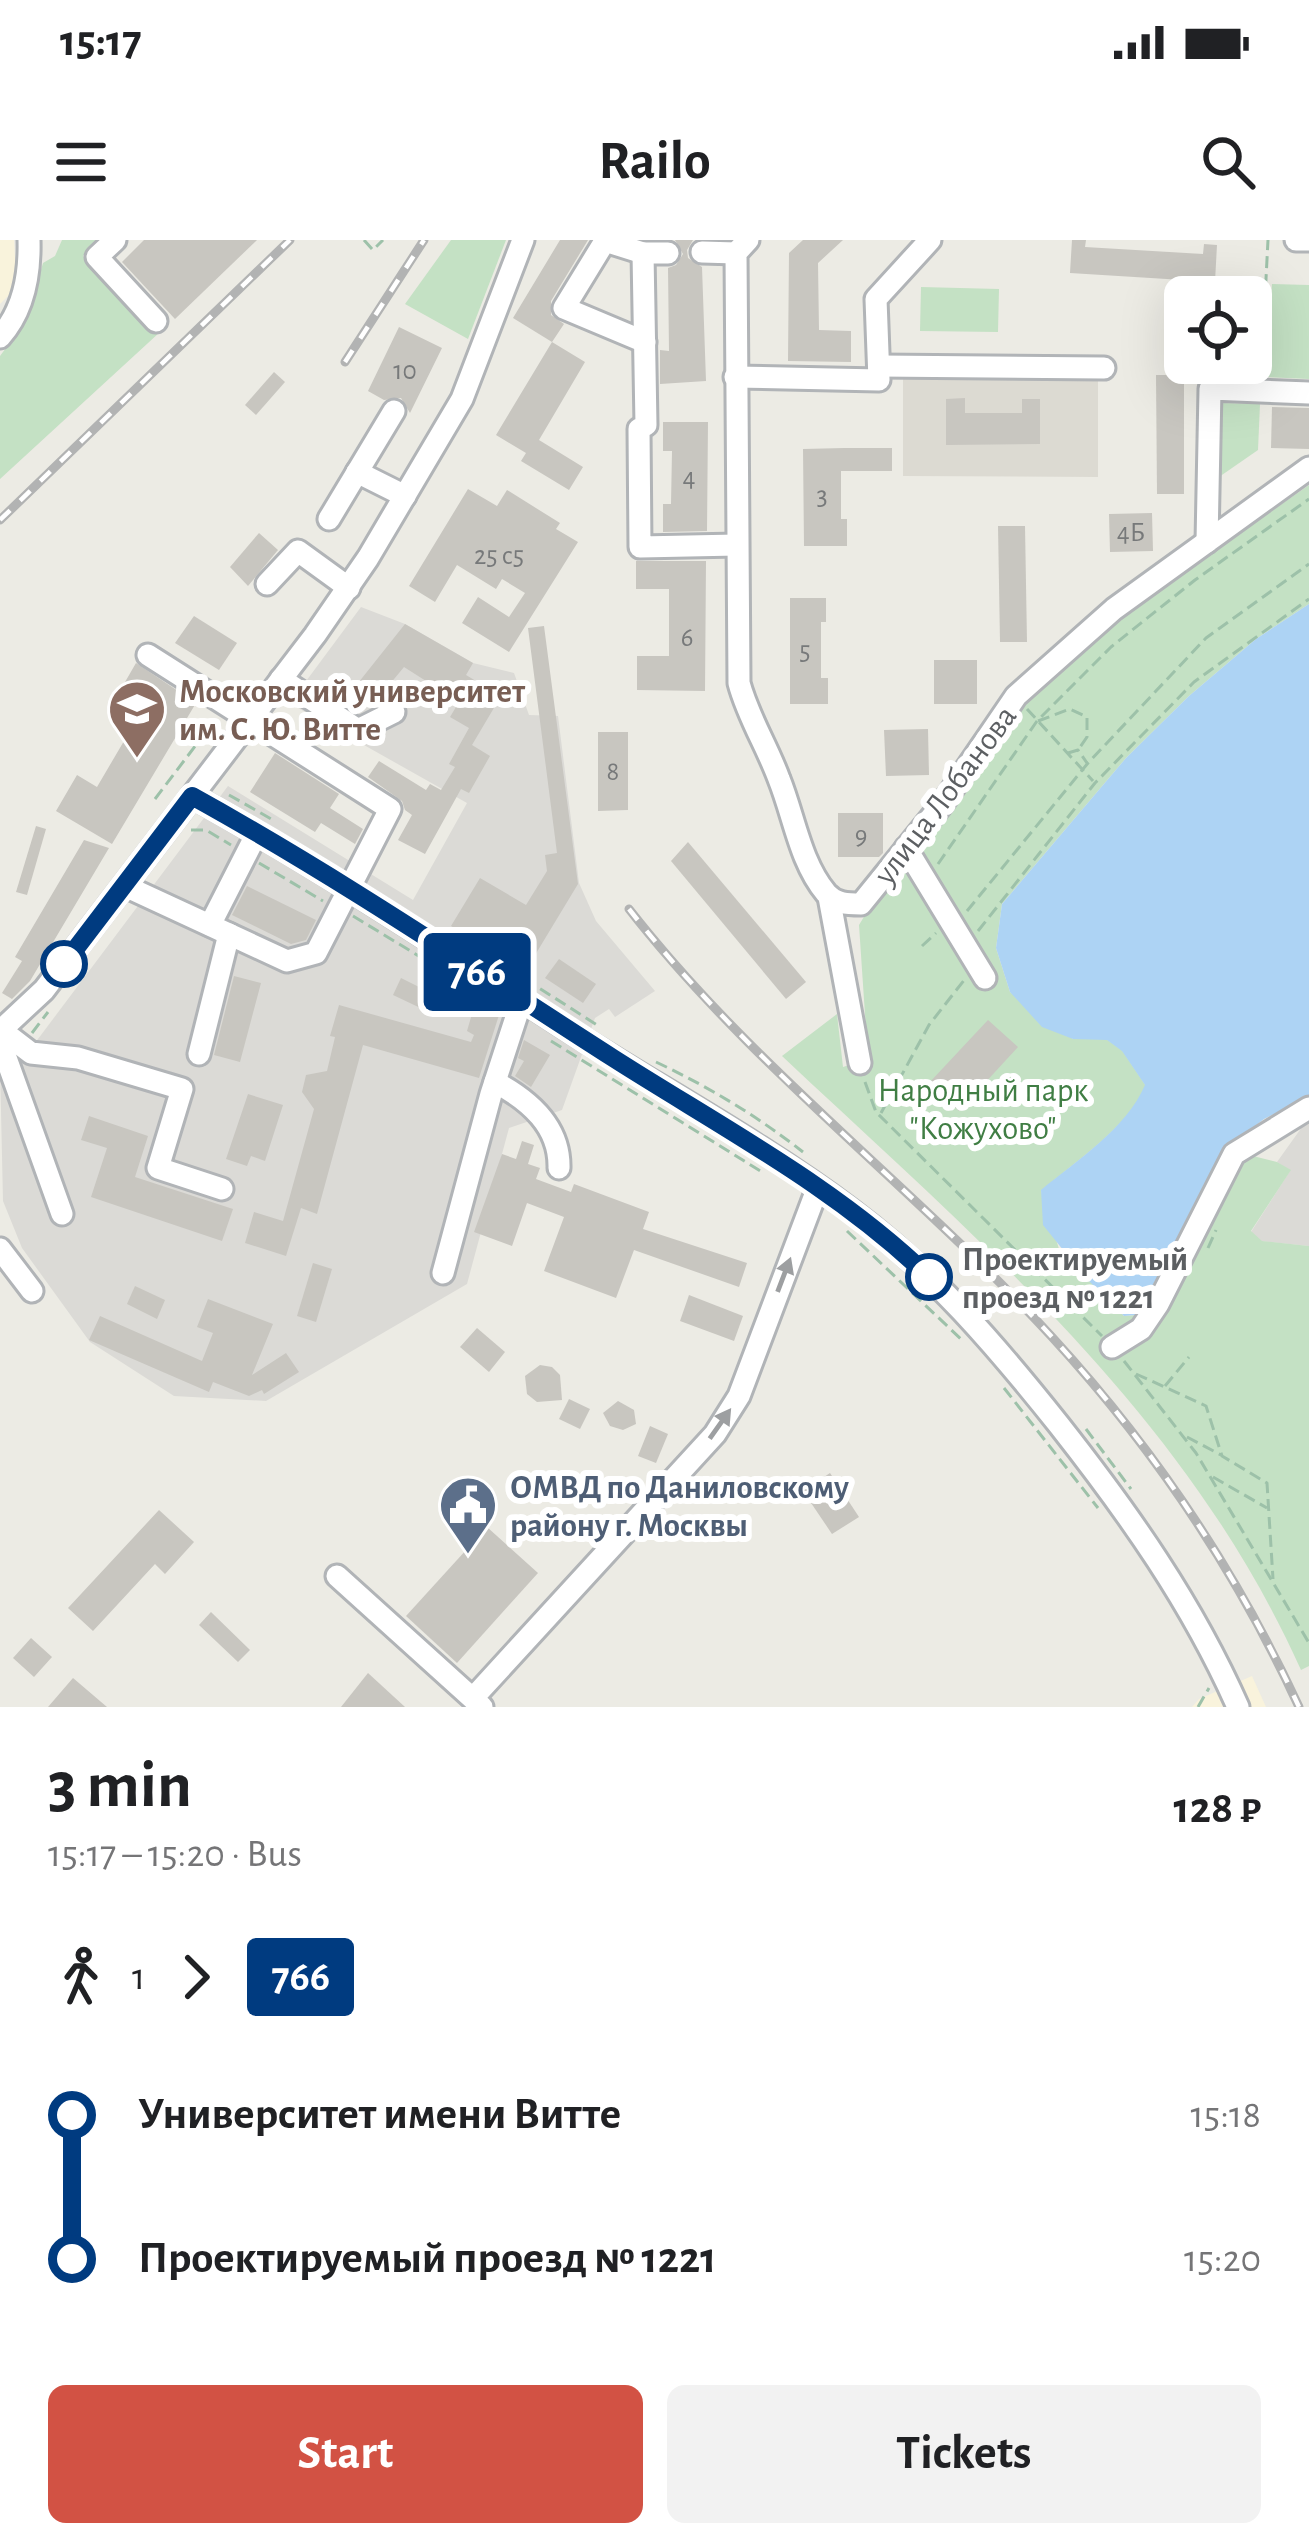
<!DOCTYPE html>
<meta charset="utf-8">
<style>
body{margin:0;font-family:"Alegreya Sans",sans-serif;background:#f2f2f2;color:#202124;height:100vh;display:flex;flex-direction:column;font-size:45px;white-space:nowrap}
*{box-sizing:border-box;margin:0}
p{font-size:39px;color:#757577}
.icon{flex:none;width:66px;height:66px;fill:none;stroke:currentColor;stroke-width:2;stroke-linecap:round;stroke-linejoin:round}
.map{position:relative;height:1467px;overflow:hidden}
.side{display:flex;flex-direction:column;background:#fff;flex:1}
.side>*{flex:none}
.badge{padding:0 24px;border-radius:9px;font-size:42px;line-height:78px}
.tools{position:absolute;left:1164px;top:36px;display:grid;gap:24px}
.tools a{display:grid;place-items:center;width:108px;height:108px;border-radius:18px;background:#fff;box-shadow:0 12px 48px #0002;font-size:60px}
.map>.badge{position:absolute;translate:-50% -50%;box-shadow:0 0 0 6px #fff}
.legs{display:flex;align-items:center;gap:18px;height:132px;padding:0 48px;font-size:39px}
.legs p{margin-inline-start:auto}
.overview{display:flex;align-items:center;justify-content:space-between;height:204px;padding:0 48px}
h1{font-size:66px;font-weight:600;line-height:90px}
.action{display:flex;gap:24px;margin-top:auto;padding:24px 48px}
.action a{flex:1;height:138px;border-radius:18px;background:#d25244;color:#fff;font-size:48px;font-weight:600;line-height:138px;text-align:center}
.action a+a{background:#f2f2f2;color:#202124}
ul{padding:0 48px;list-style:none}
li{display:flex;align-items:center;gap:42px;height:144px;font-size:45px}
li i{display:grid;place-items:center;width:18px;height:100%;margin:0 15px;background:currentColor}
li i::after{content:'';width:30px;height:30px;margin:-15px;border:9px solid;border-radius:50%;background:#fff}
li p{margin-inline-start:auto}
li:first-child i{background:linear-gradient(#0000 50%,currentColor 0)}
li:last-child i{background:linear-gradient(currentColor 50%,#0000 0)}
.status{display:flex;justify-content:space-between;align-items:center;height:84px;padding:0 60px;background:#fff;direction:ltr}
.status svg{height:33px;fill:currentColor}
header{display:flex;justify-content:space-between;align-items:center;height:156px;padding:0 48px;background:#fff;font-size:54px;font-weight:600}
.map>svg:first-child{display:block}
.commercial{fill:#f9f3dc}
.industrial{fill:#dbdad6}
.education{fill:#dcdad2}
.green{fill:#c4e1c4}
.water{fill:#add3f4}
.building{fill:#c8c6c0}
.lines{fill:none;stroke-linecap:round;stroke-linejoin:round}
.minor-casing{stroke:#b1b4b7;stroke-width:27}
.path{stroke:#9dc1a9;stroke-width:3;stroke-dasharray:12 6;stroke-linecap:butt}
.minor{stroke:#fff;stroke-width:21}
.rail-casing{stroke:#b2b3b3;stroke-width:9}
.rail{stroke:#fff;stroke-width:4.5;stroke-dasharray:14;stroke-linecap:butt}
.oneway{fill:#9d9fa1}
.line-1-casing{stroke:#fff;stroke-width:27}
.line-1{stroke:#003b80;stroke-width:18}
.stop-1-dot{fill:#fff;stroke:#003b80;stroke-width:6}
.labels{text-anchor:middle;stroke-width:12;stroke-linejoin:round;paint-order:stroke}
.number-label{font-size:27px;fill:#77797a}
.education-label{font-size:33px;font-weight:bold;fill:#785e54;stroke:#fff;text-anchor:start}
.street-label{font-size:33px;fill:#5c5f62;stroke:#fff}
.park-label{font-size:33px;fill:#407e44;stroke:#fff}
.stop-label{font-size:33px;font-weight:bold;fill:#5c5f62;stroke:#fff;text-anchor:start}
.service-label{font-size:33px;font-weight:bold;fill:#4e5e75;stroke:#fff;text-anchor:start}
</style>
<div class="status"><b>15:17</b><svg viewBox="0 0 49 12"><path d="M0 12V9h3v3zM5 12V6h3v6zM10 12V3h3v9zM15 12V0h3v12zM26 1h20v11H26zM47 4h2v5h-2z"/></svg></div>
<header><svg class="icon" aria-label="menu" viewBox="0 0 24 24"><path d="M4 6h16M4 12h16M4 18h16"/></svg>Railo<svg class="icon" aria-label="search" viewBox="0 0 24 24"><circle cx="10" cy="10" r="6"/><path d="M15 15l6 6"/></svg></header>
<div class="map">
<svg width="1309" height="1467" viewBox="0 0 1309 1467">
<rect width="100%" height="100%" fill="#ecebe4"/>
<g class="commercial">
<path d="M0,0H14L16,37L14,50L0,64Z"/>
<path d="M1252,1436L1266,1467H1192L1199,1459Z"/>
</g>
<g class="industrial">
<path d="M361,367L405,384L473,423L514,433L529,475L558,476L579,643L596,681L655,751L615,777L609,769L595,778L562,870L509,888L467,1044L266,1161L174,1156L90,1102L22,1008L3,961L0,826L35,803L228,546L413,660L467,563L284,460L298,452Z"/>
<path d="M1309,884V1006L1261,1001L1251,992L1290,931L1277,922L1302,887Z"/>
</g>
<path class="education" d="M903,133H1098V237L903,236Z"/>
<g class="green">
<path d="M62,0H97L83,16L160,92L0,239V116L26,81L43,23L55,16Z"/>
<path d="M451,0H506L468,99L405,64Z"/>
<path d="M1272,44L1309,45V139L1267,137Z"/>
<path d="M921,47L999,49L998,92L920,91Z"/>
<path d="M1221,163L1260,164L1258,210L1219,237Z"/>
<path d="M1309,245V364L1256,399L1189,456L1126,518L1002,664L996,708L1010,752L1073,799H1106L1122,810L1146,846C1126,889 1077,920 1041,951L1059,1009L1124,1076L1136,1075L1192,979L1203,946L1225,909L1277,922L1291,930L1251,991L1262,1001L1309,1006V1426L1301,1430C1186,1174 982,1004 782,816L837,774L843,827L868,819L859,685L879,652L1028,459L1118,378Z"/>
</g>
<path class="water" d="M1309,364V857L1264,879L1225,909L1203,946L1192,979L1135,1075L1124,1076L1084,1036L1043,985L1041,950C1077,920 1126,889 1145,845L1122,811L1107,800L1073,799L1042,787L1010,752L996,708L1002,664L1126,518L1189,456L1256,399Z"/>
<g class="building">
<path d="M144,0H257L175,79L122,22Z"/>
<path d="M560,0H588L551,61V75L564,84L552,102L513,78Z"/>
<path d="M675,0H693L687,10L688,18L702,27L706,141L660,144V110L669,111L668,28L676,25L683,14Z"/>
<path d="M803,0H843L818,23L819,90L851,91V122L788,121L789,13Z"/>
<path d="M1072,0H1086L1085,7L1203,14L1204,4L1217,5L1215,42L1070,33Z"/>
<path d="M399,87L442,108L410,173L401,158L384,160L368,151Z"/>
<path d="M552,102L585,122L539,200L583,227L569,250L521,221L526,213L496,195Z"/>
<path d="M274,132L285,142L256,175L245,165Z"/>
<path d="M1156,135H1184V254H1157Z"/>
<path d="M965,158V173H1022V159H1040V204L946,205V159Z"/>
<path d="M1272,167L1309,168V209L1271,208Z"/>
<path d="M663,182H708L707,291L663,292V264H671L672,211H663Z"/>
<path d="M844,208H892V231H841V279H847V306H804L803,209Z"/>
<path d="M468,249L497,266L507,250L560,283L556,289L578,302L509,412L462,383L478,357L509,377L525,353L502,339L496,349L457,325L435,362L409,346Z"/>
<path d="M1152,273L1153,311L1110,312L1109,274Z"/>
<path d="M998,286H1025L1027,402H1000Z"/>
<path d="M259,293L278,310L248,346L230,327Z"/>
<path d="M636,321H706L705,451L637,450V416H669V349H636Z"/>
<path d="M790,358H826V382H821V438H828V464H790Z"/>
<path d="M194,376L237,403L219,430L175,403Z"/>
<path d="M405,384L473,423L466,435L501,456L472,505L490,516L469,553L461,549L425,614L398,600L412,575L405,570L402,561L368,537L379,521L426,550L430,544L441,550L455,527L449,524L469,488L450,477L459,462L404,427L380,456L373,452L357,471L343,462Z"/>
<path d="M544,386L578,644L526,730L451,686L480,638L526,665L547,631L545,615L557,613L528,388Z"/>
<rect x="934" y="420" width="43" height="44"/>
<path d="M136,423L196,463L112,604L56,571L77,535L97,547L124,501L131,505L153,468L121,449Z"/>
<path d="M928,489L929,535L886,536L884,490Z"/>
<path d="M598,492H628V570L598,571Z"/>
<path d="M275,513L339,554L330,568L363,589L355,604L321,583L315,592L250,552Z"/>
<path d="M838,573H883V613L879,617H838Z"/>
<path d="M36,586L46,589L27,655L16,652Z"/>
<path d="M84,600L109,608L30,741L12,759L2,753L22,721L15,717Z"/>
<path d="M688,602L806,742L786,759L671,621Z"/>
<path d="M247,646L316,680L306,700L291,704L232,675Z"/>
<path d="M559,719L596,744L583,763L545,738Z"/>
<path d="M234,736L261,743L240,822L214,815Z"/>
<path d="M401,738L439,757L431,773L393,755Z"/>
<path d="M339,765L471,802L474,795L467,791L474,767L499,775L479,838L363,805L317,974L301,968L286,1016L245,1003L254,972L283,981L314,869L302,852L306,835L327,831L335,797L330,796Z"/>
<path d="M988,780L1018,807L959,871L929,843Z"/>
<path d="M524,800L550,815L531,847L515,836L524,821L518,818Z"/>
<path d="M248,854L283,865L265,921L251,916L247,926L226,919Z"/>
<path d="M89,876L148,896L135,937L233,969L222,1001L91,957L107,908L81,900Z"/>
<path d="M522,901L534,905L528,924L540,928L536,939L571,952L574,944L649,972L643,989L747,1023L739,1047L634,1010L616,1058L544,1031L564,977L527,963L512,1006L474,992L502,914L516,919Z"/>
<path d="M313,1023L332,1029L316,1082L297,1076Z"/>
<path d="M135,1046L165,1060L157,1079L127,1064Z"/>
<path d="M689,1055L743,1076L734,1101L680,1081Z"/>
<path d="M208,1059L273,1084L252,1135L286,1113L299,1132L264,1154L262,1150L249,1156L213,1142L209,1152L89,1100L100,1076L202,1121L213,1093L197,1087Z"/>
<path d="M477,1088L505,1112L489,1132L460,1107Z"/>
<path d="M540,1125L552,1127L560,1135L562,1160L537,1162L527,1154L525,1136Z"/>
<path d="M569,1159L590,1169L580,1189L559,1179Z"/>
<path d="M618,1161L634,1170L636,1184L623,1190L610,1186L603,1173Z"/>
<path d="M650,1186L668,1194L656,1223L638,1216Z"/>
<path d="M830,1233L859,1277L832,1294L803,1251Z"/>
<path d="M159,1270L194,1302L165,1334L155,1324L93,1391L68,1368Z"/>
<path d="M487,1287L538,1333L457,1423L406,1376Z"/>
<path d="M211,1372L250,1410L238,1422L199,1385Z"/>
<path d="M31,1398L52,1417L34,1437L13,1418Z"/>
<path d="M368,1433L405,1467H341Z"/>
<path d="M73,1438L107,1467H48Z"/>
</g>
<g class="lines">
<g class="minor-casing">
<g id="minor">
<path d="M115,0L97,17L156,81"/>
<path d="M748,0L736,13L739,443C748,477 767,506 779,539C794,576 800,622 826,653C836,664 847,664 861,664L943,563L1016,456L1114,369L1309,228"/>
<path d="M1296,0H1309"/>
<path d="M702,12L736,13"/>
<path d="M643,13L605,1L564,68L645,102"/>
<path d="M668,13H643L646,185L639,189L640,307L737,305"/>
<path d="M0,97C24,70 30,35 29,0"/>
<path d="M879,126L1104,128"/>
<path d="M735,137L879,140L876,59L930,0"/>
<path d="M357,232L405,256"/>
<path d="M329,279L394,171"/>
<path d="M1207,302L1210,149L1309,153"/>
<path d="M267,344L298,311L349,348"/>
<path d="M281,439L358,490L394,472"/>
<path d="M192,556C322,628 445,710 569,790C663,850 763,904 852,971C932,1031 997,1107 1059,1185C1129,1274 1192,1363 1238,1467"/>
<path d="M906,608L985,738"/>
<path d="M125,646L287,721L316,713L390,569L148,415"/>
<path d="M829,657L860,823"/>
<path d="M210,685L257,593"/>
<path d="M1,790L31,813L78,818L182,849L158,928L222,949"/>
<path d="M0,791L44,750L315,395L368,318L462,159L523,0"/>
<path d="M0,801L62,974"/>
<path d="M199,814L229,694"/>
<path d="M495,842C529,860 560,886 559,928"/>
<path d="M0,1009L32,1051"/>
<path d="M443,1033L491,854L522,759"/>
<path d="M1112,1107L1141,1089L1158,1064L1234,914L1309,868"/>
<path d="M337,1336L482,1467"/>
<path d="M473,1458L715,1194L739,1156L818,947"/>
</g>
</g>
<g class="path">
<path d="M364,0L373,10L383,0"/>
<path d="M1261,136L1268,0"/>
<path d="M1027,469L1093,541"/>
<path d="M1038,481L1070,469L1087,477V497L1078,510"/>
<path d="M1068,513L1078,510L1087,523"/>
<path d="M229,555L273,580"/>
<path d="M155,559L215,480"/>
<path d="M191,590H206L231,605"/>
<path d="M259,623L323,661"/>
<path d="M938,624L1037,481L1111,407L1195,340L1309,259"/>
<path d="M967,671L1088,523L1206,398L1309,324"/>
<path d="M353,676L427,721"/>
<path d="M978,691L1095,543L1194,442L1309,359"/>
<path d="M922,706L936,693"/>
<path d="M525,739L597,785"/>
<path d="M32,793L48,772"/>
<path d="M551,801L762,932"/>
<path d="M656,822C709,847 757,876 803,912"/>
<path d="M865,842L876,872L1102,1096"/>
<path d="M881,873L929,785L965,739"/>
<path d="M847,991L962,1100"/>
<path d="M1208,1008L1216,990"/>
<path d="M1124,1121L1196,1213L1309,1403"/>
<path d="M1136,1134L1206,1166L1222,1216L1267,1243L1273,1339"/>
<path d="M1165,1146L1189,1117"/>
<path d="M1004,1148L1098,1268"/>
<path d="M1086,1189L1131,1249"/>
<path d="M1187,1197L1221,1215"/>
<path d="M1213,1237L1267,1268"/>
<path d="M1198,1467L1209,1448"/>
</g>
<use href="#minor" class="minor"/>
<g class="rail-casing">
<g id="rail">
<path d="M345,122L424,0"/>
<path d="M0,280L290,0"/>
<path d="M629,669C753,828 916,949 1052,1097C1153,1207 1236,1330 1299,1467"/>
</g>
</g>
<use href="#rail" class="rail"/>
</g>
<defs><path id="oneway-solid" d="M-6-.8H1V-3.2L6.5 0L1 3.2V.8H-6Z" transform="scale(3)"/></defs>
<g class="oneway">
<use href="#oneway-solid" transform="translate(784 1035) rotate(-69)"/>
<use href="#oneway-solid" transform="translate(720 1184) rotate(-55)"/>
</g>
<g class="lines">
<g class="line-1-casing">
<path id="line-1" d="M64,724L192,556C337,636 474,729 613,818C721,887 836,947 929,1037"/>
</g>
<use href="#line-1" class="line-1"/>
</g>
<defs>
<g id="university-pin" transform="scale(3)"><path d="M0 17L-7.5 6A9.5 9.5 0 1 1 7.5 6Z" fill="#8d6e63" stroke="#fff"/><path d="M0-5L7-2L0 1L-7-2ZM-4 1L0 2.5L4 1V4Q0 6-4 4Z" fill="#fff"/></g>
<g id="civic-pin" transform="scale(3)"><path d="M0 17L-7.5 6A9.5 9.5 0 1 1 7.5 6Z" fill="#5c6f8a" stroke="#fff"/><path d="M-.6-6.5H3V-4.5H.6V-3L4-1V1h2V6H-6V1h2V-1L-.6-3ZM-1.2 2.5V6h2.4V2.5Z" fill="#fff"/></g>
</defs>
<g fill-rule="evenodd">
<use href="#university-pin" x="137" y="469"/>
<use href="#civic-pin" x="468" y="1265"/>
</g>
<g class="stop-1-dot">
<circle cx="64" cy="724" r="21"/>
<circle cx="929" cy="1037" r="21"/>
</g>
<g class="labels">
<g class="number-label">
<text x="405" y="139">10</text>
<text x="689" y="246">4</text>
<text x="822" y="264">3</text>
<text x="1131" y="301">4Б</text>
<text x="499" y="324">25 с5</text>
<text x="687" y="406">6</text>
<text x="805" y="419">5</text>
<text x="613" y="540">8</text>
<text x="861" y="604">9</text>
</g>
<g class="education-label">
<text x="179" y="462">Московский университет<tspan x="179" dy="38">им. С. Ю. Витте</tspan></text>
</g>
<g class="street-label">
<text transform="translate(944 554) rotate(-53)" y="12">улица Лобанова</text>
</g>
<g class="park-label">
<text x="983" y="861">Народный парк<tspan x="983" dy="38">"Кожухово"</tspan></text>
</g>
<g class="stop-label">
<text x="962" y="1030">Проектируемый<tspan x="962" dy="38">проезд № 1221</tspan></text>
</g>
<g class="service-label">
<text x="510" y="1258">ОМВД по Даниловскому<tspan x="510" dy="38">району г. Москвы</tspan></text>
</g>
</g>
</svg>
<div class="tools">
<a><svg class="icon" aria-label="locate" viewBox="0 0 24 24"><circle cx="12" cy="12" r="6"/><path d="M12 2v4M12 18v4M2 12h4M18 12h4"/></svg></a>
</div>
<b class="badge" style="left:477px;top:732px;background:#003b80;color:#fff">766</b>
</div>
<section class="side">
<div class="overview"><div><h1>3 min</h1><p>15:17 – 15:20 · Bus</p></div><b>128 ₽</b></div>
<div class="legs"><svg class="icon" aria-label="walk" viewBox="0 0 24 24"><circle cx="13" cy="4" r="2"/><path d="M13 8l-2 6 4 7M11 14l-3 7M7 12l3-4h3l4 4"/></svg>1<svg class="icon" aria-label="forward" viewBox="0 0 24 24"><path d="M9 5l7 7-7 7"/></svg><b class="badge" style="background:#003b80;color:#fff">766</b></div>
<ul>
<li><i style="color:#003b80"></i><b>Университет имени Витте</b><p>15:18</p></li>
<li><i style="color:#003b80"></i><b>Проектируемый проезд № 1221</b><p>15:20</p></li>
</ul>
<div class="action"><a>Start</a><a>Tickets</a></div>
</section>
